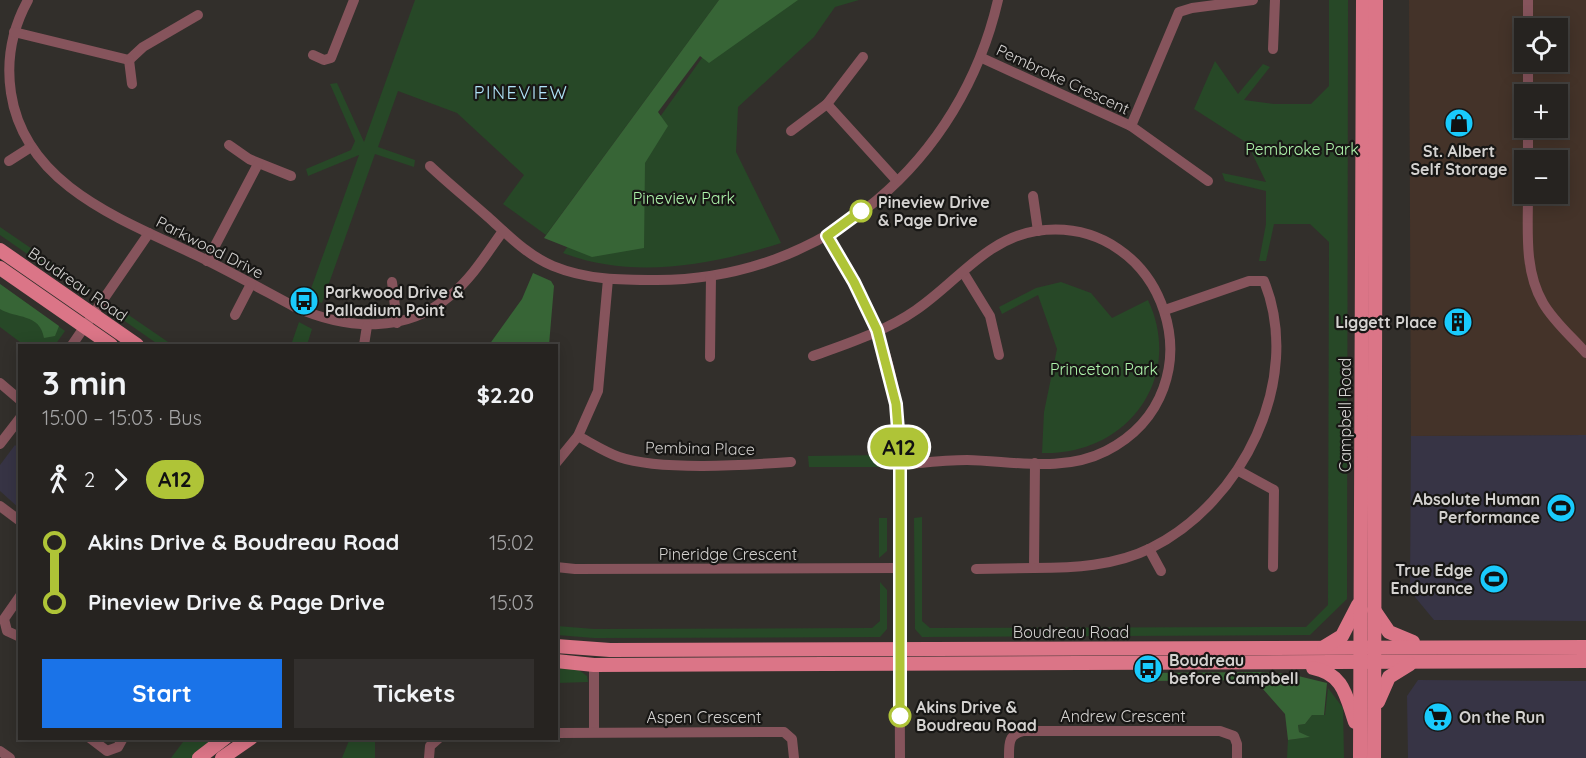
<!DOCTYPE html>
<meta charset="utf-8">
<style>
body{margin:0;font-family:Quicksand,sans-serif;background:#322f2d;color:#f1f3f6;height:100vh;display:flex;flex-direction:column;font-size:22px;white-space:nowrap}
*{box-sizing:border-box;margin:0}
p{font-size:20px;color:#a4a4a5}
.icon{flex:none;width:33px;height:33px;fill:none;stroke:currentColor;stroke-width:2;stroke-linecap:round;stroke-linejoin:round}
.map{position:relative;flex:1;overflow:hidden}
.drawer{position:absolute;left:18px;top:344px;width:540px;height:396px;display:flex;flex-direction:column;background:#262320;border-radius:0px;box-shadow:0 3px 15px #0003,0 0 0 2px #42403e}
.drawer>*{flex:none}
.badge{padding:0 12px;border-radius:20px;font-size:21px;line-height:39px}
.fabs{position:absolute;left:1514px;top:18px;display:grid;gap:12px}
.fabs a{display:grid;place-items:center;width:54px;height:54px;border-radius:0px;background:#262320;box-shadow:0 3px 15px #0003,0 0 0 2px #42403e;font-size:30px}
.map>.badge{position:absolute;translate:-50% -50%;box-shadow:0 0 0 3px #fff}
.legs{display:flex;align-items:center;gap:9px;height:66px;padding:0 24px;font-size:20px}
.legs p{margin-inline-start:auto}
.headline{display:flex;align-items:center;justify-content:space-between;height:102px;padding:0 24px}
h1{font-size:33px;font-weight:700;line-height:45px}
.action{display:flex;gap:12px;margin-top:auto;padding:12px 24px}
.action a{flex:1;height:69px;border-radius:0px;background:#1a73e8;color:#fff;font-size:24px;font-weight:700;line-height:69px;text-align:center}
.action a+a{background:#322f2d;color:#f1f3f6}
ul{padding:0 24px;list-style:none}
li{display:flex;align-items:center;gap:21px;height:60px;font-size:22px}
li i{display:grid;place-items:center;width:9px;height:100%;margin:0 8px;background:currentColor}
li i::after{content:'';width:15px;height:15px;margin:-8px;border:4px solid;border-radius:50%;background:#262320}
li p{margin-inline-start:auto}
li:first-child i{background:linear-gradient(#0000 50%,currentColor 0)}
li:last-child i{background:linear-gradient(currentColor 50%,#0000 0)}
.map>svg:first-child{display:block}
.commercial{fill:#373445}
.industrial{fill:#443329;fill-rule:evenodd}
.green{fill:#274827}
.forest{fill:#376536}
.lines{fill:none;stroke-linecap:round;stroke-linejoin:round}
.minor{stroke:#86545c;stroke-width:10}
.major{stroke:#db7587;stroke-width:14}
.line-1-casing{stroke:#fff;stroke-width:14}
.line-1{stroke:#afc437;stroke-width:9}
.stop-1-dot{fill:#fff;stroke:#afc437;stroke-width:3}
.labels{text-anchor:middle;stroke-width:4.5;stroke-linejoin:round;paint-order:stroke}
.street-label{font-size:16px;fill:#d4d2d0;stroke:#181715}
.park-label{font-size:16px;fill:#aef4ab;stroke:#181715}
.poi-label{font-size:16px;font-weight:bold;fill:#d4d2d0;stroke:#181715;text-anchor:start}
.stop-label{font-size:16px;font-weight:bold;fill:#d4d2d0;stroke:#181715;text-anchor:start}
.neighbourhood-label{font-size:18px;letter-spacing:1.5px;fill:#b0e3f8;stroke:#181715}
</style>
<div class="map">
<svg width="1586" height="758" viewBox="0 0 1586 758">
<rect width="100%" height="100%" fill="#322f2b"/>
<g class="commercial">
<path d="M1586,435V621L1434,620L1410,591L1411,436Z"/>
<path d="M15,445L19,449V508L0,491V465Z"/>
<path d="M1418,680L1586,681V758H1408L1407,696Z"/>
</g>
<path class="industrial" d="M1409,0H1586V435L1411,436ZM1524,28H1557V62H1524ZM1524,94H1557V128H1524ZM1524,160H1557V194H1524Z"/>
<g class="green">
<path d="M415,0H719L546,235L503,204L524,175L457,113L398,91L378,147L415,160L414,167L375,154L322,303L308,297L359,155L308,176L306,169L351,150L355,141L330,84L337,83L364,142Z"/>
<path d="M754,0H859L835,7L814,37L738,107L736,152L781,243C711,265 634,280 563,253L729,20Z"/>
<path d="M1329,0H1348L1347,599L1310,635L922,637L915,629L914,518L922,517V621L930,628L1306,627L1328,605L1329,242L1310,224H1274L1266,261H1259L1266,224V191L1225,181L1222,173L1266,182L1247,143L1194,109L1215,61L1238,94L1263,64L1270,67L1244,100L1274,104H1311L1329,86Z"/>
<path d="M0,227L92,290L82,292L0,235Z"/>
<path d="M1061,282L1091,293L1112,318L1148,300C1185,379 1126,456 1042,453L1044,412L1057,349L1038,295L1002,314L999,307L1036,288Z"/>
<path d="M0,284L65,331L55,345H24L0,327Z"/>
<path d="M114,305L168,342L171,345H159L116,315Z"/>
<path d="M299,322L312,329L307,345H291Z"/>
<path d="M886,455L887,467H809L808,456Z"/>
<path d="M879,518H887V551L879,558Z"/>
<path d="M880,582L887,590V629L880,637L594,638L557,635V626L594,629L872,628L880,621Z"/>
<path d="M557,666L579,670L587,676L588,682L557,683Z"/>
<path d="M1328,688L1343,708L1344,758H1287L1288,740L1309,737L1299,732L1298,725L1305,724L1312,715H1325Z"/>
<path d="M186,738H217L192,758H171Z"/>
<path d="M350,738H375V758H342Z"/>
</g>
<g class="forest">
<path d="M719,0H798L709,63L700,56L658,112L668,126L645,163L644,248L592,257L544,238Z"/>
<path d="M533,273L551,281L554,286L549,345H489L522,299Z"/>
<path d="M0,284L59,326L55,336L44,338C40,313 16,319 0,309Z"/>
<path d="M1258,672L1290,674L1327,683L1324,715H1312L1305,724L1298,725L1299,732L1310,737L1288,740L1285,714L1255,680L1146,681V673Z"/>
</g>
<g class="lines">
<g class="minor">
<path d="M28,0C12,29 6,60 11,93C25,186 123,220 198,256C231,272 263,290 295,307C347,330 406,334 451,295C472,278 487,253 503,231"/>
<path d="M1528,0V28"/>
<path d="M14,32L129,60"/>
<path d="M1273,49L1275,0"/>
<path d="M313,55L324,60L331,58L354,0"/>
<path d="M982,58L1131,126L1208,181"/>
<path d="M129,60L143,47L198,15"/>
<path d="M129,60L132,84"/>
<path d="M1528,62V94"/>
<path d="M827,104L897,181"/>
<path d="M1131,126L1179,12L1192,8L1253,0"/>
<path d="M1528,128V160"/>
<path d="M791,131L827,104L863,57"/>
<path d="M229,145L249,159L291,176"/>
<path d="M9,161L31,147"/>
<path d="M430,166C449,184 469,200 488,217C509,236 527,255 553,266C587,280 621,280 657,280C825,280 961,161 998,0"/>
<path d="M1528,194C1528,230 1524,271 1543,303C1554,322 1572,337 1586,353"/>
<path d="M1033,196L1038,231"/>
<path d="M827,236C847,273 871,309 884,350C904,411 899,476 899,539C899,612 900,685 900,758"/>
<path d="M207,261L258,164"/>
<path d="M963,272L990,316L999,355"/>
<path d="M392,282L397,323"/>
<path d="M235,315L251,284"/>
<path d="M72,345L149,233"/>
<path d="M364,345L367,326"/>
<path d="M813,356C847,344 886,331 916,310C956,283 986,239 1036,231C1165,212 1225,390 1106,451C1063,473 1013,461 967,460C944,460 922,463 899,465"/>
<path d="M710,357L711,276"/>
<path d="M0,383L20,400"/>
<path d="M578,436C591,443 605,452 619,457C660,471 747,465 791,462"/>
<path d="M0,444L20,418"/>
<path d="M556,463L578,436L598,391L608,279"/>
<path d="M1035,463L1034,568C1073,568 1115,566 1151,548C1242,503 1304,380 1264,281H1249L1165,310"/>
<path d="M1239,471L1274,490L1273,567"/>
<path d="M0,506L20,521"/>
<path d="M1149,549L1161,571"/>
<path d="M556,567L575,569L899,568"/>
<path d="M976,569L1034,568"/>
<path d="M20,596L4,619L7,631L20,637"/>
<path d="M594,665V732"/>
<path d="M556,733L784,732L792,739L794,758"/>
<path d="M90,738L107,751L118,747L123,738"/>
<path d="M0,751L10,758"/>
<path d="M429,758L430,746L439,738"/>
<path d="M1009,758C1009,745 1008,734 1023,731H1220L1234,736L1237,744V758"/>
</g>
<g class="major">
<path d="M0,250L137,345"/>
<path d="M0,268L111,345"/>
<path d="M1374,610L1389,632L1413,642"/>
<path d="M556,646L610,650L1586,647"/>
<path d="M1324,647L1342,636L1358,605"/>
<path d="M556,661L594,665L1586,661"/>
<path d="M1313,668C1344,674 1346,696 1355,722"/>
<path d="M1378,702L1389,677L1410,664"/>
<path d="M199,758L225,738"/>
<path d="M222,758L251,738"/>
<path d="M1360,758L1363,0"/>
<path d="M1374,758L1376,0"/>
</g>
</g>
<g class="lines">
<g class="line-1-casing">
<path id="line-1" d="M861,211L827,236L854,282L877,330L896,404L900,456V716"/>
</g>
<use href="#line-1" class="line-1"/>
</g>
<defs>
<g id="shop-disc" transform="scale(1.5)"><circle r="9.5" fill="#19cafc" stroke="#181715"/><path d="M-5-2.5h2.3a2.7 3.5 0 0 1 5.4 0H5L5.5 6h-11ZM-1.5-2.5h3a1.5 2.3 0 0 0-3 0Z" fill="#111"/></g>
<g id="bus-disc" transform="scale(1.5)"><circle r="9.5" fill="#19cafc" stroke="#181715"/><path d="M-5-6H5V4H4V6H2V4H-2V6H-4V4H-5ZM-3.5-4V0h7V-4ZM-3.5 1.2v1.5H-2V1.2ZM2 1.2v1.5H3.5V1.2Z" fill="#111"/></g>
<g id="building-disc" transform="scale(1.5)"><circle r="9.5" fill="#19cafc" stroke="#181715"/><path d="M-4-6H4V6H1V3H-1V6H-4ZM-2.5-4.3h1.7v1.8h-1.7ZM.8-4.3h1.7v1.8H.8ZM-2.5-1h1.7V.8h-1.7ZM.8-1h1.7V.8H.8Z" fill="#111"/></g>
<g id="stadium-disc" transform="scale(1.5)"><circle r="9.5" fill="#19cafc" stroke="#181715"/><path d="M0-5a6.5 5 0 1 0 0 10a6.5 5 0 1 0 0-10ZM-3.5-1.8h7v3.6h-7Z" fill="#111"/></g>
<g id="supermarket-disc" transform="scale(1.5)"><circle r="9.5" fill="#19cafc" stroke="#181715"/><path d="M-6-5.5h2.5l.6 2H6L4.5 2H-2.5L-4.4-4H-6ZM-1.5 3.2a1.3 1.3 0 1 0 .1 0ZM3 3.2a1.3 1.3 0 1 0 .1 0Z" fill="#111"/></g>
</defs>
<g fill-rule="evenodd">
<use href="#shop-disc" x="1459" y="123"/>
<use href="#bus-disc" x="304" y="301"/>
<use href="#building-disc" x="1458" y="322"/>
<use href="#stadium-disc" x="1561" y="508"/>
<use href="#stadium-disc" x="1494" y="579"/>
<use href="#bus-disc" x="1148" y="669"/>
<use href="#supermarket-disc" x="1438" y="717"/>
</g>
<g class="stop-1-dot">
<circle cx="861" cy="211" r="10"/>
<circle cx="900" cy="716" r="10"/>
</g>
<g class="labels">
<g class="street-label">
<text transform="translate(1063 79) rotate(25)" y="6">Pembroke Crescent</text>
<text transform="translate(210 247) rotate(27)" y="6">Parkwood Drive</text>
<text transform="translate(78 284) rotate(35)" y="6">Boudreau Road</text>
<text transform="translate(1345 415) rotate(-90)" y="6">Campbell Road</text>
<text transform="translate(700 448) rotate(1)" y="6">Pembina Place</text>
<text x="728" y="560">Pineridge Crescent</text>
<text x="1071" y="638">Boudreau Road</text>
<text x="1123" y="722">Andrew Crescent</text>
<text x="704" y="723">Aspen Crescent</text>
</g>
<g class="park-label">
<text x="1302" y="155">Pembroke Park</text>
<text x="684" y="204">Pineview Park</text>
<text x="1104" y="375">Princeton Park</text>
</g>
<g class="poi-label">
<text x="1459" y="157" text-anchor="middle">St. Albert<tspan x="1459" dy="18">Self Storage</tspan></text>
<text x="325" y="298">Parkwood Drive &amp;<tspan x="325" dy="18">Palladium Point</tspan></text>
<text x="1437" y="328" text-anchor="end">Liggett Place</text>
<text x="1540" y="505" text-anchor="end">Absolute Human<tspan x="1540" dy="18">Performance</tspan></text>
<text x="1473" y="576" text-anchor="end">True Edge<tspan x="1473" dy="18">Endurance</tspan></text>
<text x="1169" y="666">Boudreau<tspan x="1169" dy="18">before Campbell</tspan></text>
<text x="1459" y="723">On the Run</text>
</g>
<g class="stop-label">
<text x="878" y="208">Pineview Drive<tspan x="878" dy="18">&amp; Page Drive</tspan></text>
<text x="916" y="713">Akins Drive &amp;<tspan x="916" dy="18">Boudreau Road</tspan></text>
</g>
<g class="neighbourhood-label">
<text x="521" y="99">PINEVIEW</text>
</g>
</g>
</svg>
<div class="fabs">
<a><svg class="icon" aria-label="locate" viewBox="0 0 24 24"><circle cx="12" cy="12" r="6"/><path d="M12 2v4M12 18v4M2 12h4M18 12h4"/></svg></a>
<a>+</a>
<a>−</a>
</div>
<b class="badge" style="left:899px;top:447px;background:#afc437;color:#111">A12</b>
<section class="drawer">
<div class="headline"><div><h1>3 min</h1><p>15:00 – 15:03 · Bus</p></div><b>$2.20</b></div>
<div class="legs"><svg class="icon" aria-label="walk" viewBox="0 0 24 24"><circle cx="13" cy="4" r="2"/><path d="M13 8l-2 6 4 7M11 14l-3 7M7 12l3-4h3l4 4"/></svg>2<svg class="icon" aria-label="forward" viewBox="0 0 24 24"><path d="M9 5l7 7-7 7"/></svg><b class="badge" style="background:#afc437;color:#111">A12</b></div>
<ul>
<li><i style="color:#afc437"></i><b>Akins Drive &amp; Boudreau Road</b><p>15:02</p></li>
<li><i style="color:#afc437"></i><b>Pineview Drive &amp; Page Drive</b><p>15:03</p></li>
</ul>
<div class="action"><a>Start</a><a>Tickets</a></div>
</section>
</div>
